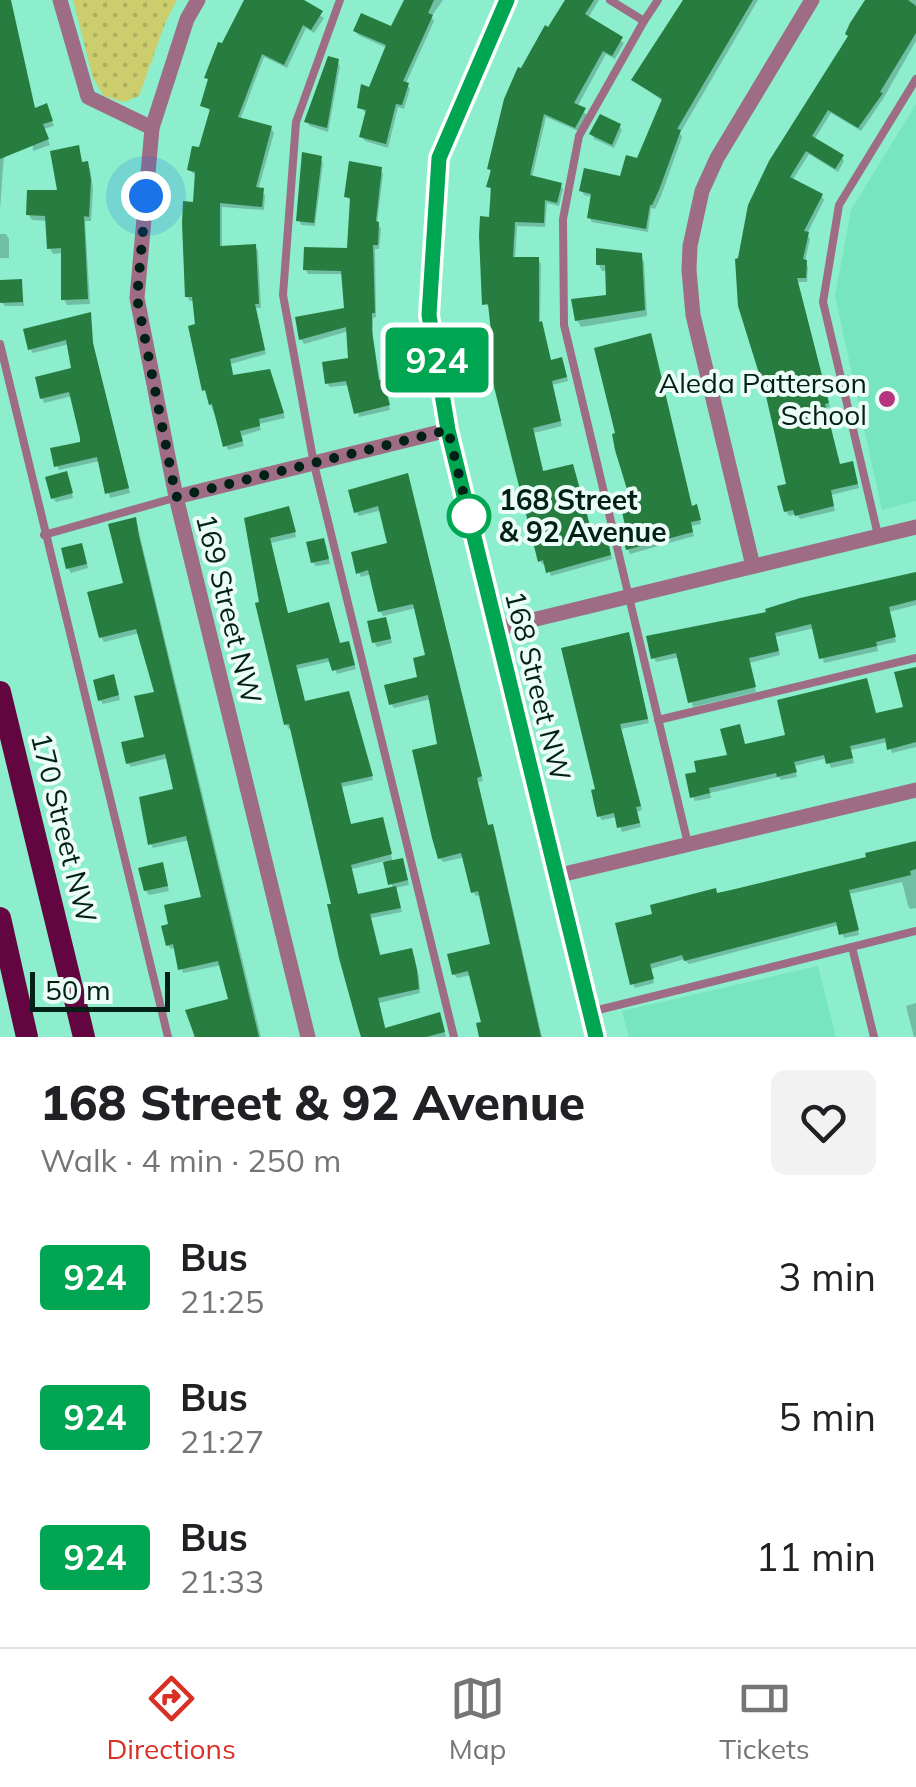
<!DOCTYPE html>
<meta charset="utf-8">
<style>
body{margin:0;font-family:Mulish,sans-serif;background:#f2f2f2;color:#202124;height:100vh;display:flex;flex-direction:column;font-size:38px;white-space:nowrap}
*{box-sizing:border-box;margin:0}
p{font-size:32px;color:#757577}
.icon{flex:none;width:55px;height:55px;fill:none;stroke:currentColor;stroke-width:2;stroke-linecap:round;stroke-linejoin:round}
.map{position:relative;height:1037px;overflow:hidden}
.sheet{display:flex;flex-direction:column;background:#fff;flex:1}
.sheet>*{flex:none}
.badge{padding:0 20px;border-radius:8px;font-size:35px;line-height:65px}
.scale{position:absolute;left:30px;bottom:25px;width:140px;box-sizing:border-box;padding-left:10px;border:5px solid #012016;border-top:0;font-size:28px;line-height:35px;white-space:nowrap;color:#012016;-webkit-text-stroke:8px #ebfdf6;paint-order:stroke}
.you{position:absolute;width:50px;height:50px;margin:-25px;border:8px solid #fff;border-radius:50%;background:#1a73e8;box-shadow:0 0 0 15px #1a73e833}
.map>.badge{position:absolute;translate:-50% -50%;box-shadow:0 0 0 5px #fff}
.round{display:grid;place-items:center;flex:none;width:105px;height:105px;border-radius:15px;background:#f2f2f2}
.head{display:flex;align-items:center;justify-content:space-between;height:170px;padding:0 40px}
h1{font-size:48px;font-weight:800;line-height:75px}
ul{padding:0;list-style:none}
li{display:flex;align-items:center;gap:30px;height:140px;padding:0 40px}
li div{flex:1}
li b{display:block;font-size:38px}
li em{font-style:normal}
li .badge{min-width:110px;font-weight:700;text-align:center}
.dock{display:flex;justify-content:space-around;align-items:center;height:140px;border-top:2px solid #e0e0e0;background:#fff;font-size:28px;color:#757577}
.dock a{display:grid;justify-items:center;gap:5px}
.dock .selected{color:#d93025}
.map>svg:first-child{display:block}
.built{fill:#77e5c0}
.grass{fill:url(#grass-dots)}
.shadow{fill:#0003;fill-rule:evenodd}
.building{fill:#267d3f}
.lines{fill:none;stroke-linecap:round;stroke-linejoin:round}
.lane{stroke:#9e6c84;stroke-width:8}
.street{stroke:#9e6c84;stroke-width:15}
.secondary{stroke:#7d375c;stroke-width:20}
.primary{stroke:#630540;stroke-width:22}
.line-casing{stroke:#fff;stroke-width:22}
.line{stroke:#00a651;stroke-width:15}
.walk{stroke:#012016;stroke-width:10;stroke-dasharray:0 18}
.poi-dot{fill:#b6357f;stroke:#ebfdf6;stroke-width:4}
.stop-dot{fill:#fff;stroke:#00a651;stroke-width:5}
.labels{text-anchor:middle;stroke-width:8;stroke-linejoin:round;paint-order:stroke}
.poi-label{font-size:28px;fill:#012016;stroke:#ebfdf6;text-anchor:end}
.stop-label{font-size:28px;font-weight:bold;fill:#012016;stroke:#ebfdf6;text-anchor:start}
.street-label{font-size:28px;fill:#012016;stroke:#ebfdf6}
</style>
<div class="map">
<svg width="916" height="1037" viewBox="0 0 916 1037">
<defs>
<pattern id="grass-dots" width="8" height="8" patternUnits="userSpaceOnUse" patternTransform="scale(2.5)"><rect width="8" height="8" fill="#cccd6d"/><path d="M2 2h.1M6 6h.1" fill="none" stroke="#adb05e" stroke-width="1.8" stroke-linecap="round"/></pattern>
</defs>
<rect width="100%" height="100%" fill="#8ceecc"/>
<g class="built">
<path d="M916,104V501L882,510L835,296L851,210Z"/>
<path d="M818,966L836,1037H629L622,1011Z"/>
</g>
<path class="grass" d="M73,0H177L166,21L139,96L124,102L104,96L93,78Z"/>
<g class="shadow">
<path d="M247,0H299L324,18L314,33L306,28L287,68L264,57L240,120L271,128L274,133L258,190L265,195L264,210L222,207V248L255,246L258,251L261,308H256L266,354L231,364L234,377H272L285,418L259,424L261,430L241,436L244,446L228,450L205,390L191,328L198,326L195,301H190L187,297L197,176L189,170L201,150L212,112L203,106L210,82L207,78Z"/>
<path d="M406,0H443L431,17L434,21L406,83L410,89L404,109L398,107L388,148L365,141L362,137L367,114L360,107L387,48L358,35L356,31L392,30Z"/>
<path d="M567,0H599L588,18L624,43L615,59L606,54L577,107L587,115L578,131L546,117L532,178L560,185L563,189L559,206L547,203L545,227L517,226L515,260H538L541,264L540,322L551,363L564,365L568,381L552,385L562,426L534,433L544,474L594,543L608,544L612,559L551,576L547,564L543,565L540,561L495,351L491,308L485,304L491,219L490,168L549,31Z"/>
<path d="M686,0H758L680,133L682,137L661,196L655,209L651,208L648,232L592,222L589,217L593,197L584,195L582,191L622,179L638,161L664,102L634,80Z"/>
<path d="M866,0H916V41L883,99L861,131L831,113L814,140L842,157L844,161L838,172L809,154L792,181L821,195L824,200L807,234L810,239L805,261L808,267L807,282H798L830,407L826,408L840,467L854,469L859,488L831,495L835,511L800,519L797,514L789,516L786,511L789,486L737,261Z"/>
<path d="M337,61L340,66L328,132L310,126L307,122Z"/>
<path d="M31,99L36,110L48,111L54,126L44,129L50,145L33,151Z"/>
<path d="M0,124L6,127L0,210Z"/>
<path d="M619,126L622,130L614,148L594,139L592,134Z"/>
<path d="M78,148L83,165L87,164L90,169L93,188L91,221H85L90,304L67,305L64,299L63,253L53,254L50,248L48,221L32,220L29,215L60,193Z"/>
<path d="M320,158L323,163L315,226L301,225L299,220Z"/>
<path d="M380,169L383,174L377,223L381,229L379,249H375L376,317L373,318V337L380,383L385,387L390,410L359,417L350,385L330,387L327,383L351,360L349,331L304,344L301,339L347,310L344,274H308L305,269L349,250L352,202L346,196Z"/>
<path d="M0,234H6L9,239V258H0Z"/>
<path d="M640,255L644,262L647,316L581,327L577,320L609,297L607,271H602L599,265Z"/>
<path d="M21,281L24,306H5L2,302Z"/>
<path d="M89,315L94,350L130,493L110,498L100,461L59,470L57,466L83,444L72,396L44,403L42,398L74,370L69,344L33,353L30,349Z"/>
<path d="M69,479L73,498L56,502L53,498Z"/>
<path d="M409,480L483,781L477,782L488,828L495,831L542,1037H482L484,1023L472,975L457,978L454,974L493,946L481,895L476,896L473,892L465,857L443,862L440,858V746L431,699L394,708L391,704L420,679L428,657L416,608L383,616L388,624L392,643L377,647L374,642L385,619L380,611L372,574L361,577L359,573L390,544L382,510L359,516L356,512Z"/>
<path d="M692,508L698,511L701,524L691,526L694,536L630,554L628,549Z"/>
<path d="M291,514L296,537L271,543L288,615L340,646L348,644L356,669L337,674L332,661L297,669L305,703L351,698L373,780L342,787L351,827L384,824L393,863L404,865L409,885L395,888L402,912L371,918L381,957L414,955L419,977L420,993L379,1003L386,1030L442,1020L446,1037H363L293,728L289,729L286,724L246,519ZM385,861L393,889L358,896L352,869Z"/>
<path d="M135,520L137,524L261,1037H194L188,1011L231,1001L222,965L183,973L176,948L171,949L168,945L204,898L190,840L153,848L151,844L176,791L168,758L131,767L128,763L147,739L157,693L140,633L104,642L101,637L126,585Z"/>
<path d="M326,545L330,564L316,566L313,562Z"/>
<path d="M84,550L88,568L71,573L68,568Z"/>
<path d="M916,572V605L889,612L896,642L877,646L878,651L824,663L815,628L775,637L780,655L749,663L756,692L693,707L680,657L656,662L654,658L649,638L723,621H738Z"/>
<path d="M628,635L649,723L621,729L642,810L637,812L641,827L622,832L617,817L602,820L599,816Z"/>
<path d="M916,669V747L892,753L888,742L851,750L854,763L831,768L827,758L795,766L797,777L781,780L779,777L710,793L711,798L695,801L693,797L730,756L745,747L906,709Z"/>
<path d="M115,682L120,700L103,704L100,700Z"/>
<path d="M916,843V908L910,909L908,905L902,882L850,894L859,935L844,938L839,925L689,964L684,959L651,969L654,983L635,988L633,984L618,925L717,895L869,859Z"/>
<path d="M164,870L169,891L149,895L146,891Z"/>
<path d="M916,1003V1037H914L906,1006Z"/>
</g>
<g class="building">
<path d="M0,0H11L35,108L47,103L53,121L43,124L49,139L0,159Z"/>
<path d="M244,0H304L323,11L311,30L303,25L284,65L262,54L238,117L272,126L256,187L264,188L262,207L220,203V246L256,244L259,304H255L265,350L230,359L233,375L270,369L284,413L259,419L260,426L240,431L243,441L223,447L212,404L209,405L205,390L202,391L188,326L195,324L192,297H185L182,223L183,201L193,202L195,172L187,170L192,146L199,147L210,109L200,106L208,79L204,78L218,42L222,43Z"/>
<path d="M404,0H434L428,13L433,15L403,81L409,83L402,105L396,104L386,144L359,137L366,110L357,108L361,84L369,87L386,45L353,31L361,13L391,26Z"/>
<path d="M565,0H594L585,14L623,37L612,56L603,51L574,103L586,108L575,128L544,114L530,175L562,183L557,203L545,200L544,223L515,222L513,257H539V322L542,321L551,360L562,357L567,377L552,381L561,421L533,428L543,471L573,464L594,540L607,536L611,555L546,573L543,560L538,562L485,351L493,349L488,304L482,305L479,235L480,216L489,217L491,188L486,187L491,170L487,169L504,99L518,67L521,68L545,25L548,27Z"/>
<path d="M683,0H753L677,129L681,130L659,190L652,205H650L646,229L587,218L591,194L579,191L584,168L620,176L626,155L637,158L662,99L631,80Z"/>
<path d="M865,0H908L916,6V33L880,92L883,93L858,128L828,110L812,136L844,155L835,169L806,151L790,177L823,194L804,231L809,232L803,259L807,260L806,278H797L829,403L825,404L840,464L853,461L858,484L831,490L834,506L795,516L793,510L784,512L777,486L786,484L766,396L738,306L735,259L738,258L748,205L769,161L848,36L845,34L850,23Z"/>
<path d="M328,56L339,59L327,128L304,122Z"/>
<path d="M600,114L621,124L612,145L589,134Z"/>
<path d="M79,145L82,162L88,161L91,180L89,217L84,216L88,299L61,300V248L47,249L45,216L26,215L27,190H57L50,151Z"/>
<path d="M302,152L322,156L314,223L296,221Z"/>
<path d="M349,161L382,167L376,221L379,222L378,245H373L375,313H372V331L379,380L383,379L390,405L354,414L346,381L325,384L322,362L348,358L346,327L299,340L295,317L344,308L341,271L303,270L304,247L347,248L350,198L344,197Z"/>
<path d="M596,248L642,253L645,310L575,321L571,299L606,295L605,265H596Z"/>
<path d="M22,279L23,302L0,303V280Z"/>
<path d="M91,312L93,343L129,488L105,494L97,457L54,467L50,448L80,442V438L69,392L40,399L35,377L71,368L66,340L28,350L23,329Z"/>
<path d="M651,333L692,506L697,504L701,520L691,522L693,532L626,550L621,532L626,530L619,498L629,496L615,450L612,434L615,433L594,348Z"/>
<path d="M67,471L73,493L51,499L45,477Z"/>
<path d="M408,473L482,776L477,778L488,825L493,824L541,1037H479L476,1023L481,1022L468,971L452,975L447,954L490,944L478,891L471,893L461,853L438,859L432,838L412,750L437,744L428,695L389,705L384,685L417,677L413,658L425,655L413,604L378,612L368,570L356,574L351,552L387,543L378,506L354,513L348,490Z"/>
<path d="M289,506L296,532L270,538L288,613L329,602L340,643L349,641L355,665L332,671L328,658L296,665L305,701L349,691L373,776L341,783L351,824L383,817L392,854L351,865L358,894L396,886L401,908L370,914L380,955L412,948L417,970L419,989L378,998L385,1028L440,1012L445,1032L426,1037H361L358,1027L339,958L327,904H331L289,724L284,725L255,603L259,602L244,518Z"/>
<path d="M136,517L139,536L259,1037H195L185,1010L228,999L218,961L178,970L173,944L166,946L161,926L168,924L164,905L201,897L186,836L148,845L139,797L173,789L165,754L126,764L121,742L144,737L134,696L154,692L136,629L99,638L87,592L123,583L108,524Z"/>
<path d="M324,538L329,559L311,563L306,542Z"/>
<path d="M82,543L87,564L66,569L61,548Z"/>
<path d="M916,572V600L889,607L896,637L876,642L877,646L819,659L811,624L775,633L779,651L749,658L756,687L688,703L676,653L651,659L646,636L766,612L765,609L800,598Z"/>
<path d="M386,617L391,639L372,643L367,621Z"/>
<path d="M629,632L648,719L620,724L641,806L636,807L640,823L617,828L614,813L597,817L591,790L595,789L561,648Z"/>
<path d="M916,667V742L887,750L885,738L850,746L853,758L826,764L824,755L794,762L797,772L777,777L776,773L709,788L710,793L690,798L685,774L696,772L694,761L727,755L720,729L740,724L745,744L785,735L777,700L867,678L876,713L903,707L894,672Z"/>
<path d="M114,674L119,695L98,701L93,680Z"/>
<path d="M916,841V869L910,871L911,875L849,890L859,930L839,935L836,922L684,961L682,955L650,964L654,979L630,985L615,923L652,914L650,905L716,888L717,893L731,890L866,857L865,853Z"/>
<path d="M403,858L408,880L388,885L383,862Z"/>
<path d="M163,862L168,886L144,891L138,868Z"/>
</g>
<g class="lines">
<g class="lane">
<path d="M340,0L296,122L283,295L314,464L454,1037"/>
<path d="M610,0L644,21L658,0"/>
<path d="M644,21L579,136L563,219L564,325L688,844"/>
<path d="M0,344L168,1037"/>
<path d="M44,535L174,498"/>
<path d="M878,535L823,302L839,205L916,79"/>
<path d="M658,720L916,658"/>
<path d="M852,947L874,1037"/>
<path d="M590,1012L916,931"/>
</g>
<g class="street">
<path d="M60,0L88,97L152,128"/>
<path d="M198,0L187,19L152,128L137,298L176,497L308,1037"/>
<path d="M176,497L448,430"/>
<path d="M753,566L693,315L689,270L690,246L702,191L717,158L812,0"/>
<path d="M495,629L916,527"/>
<path d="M556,876L916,790"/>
</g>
<path class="secondary" d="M507,0L439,158L429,315L448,430L596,1037"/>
<g class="primary">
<path d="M0,692L84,1037"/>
<path d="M0,918L27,1037"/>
</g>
</g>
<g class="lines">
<g class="line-casing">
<path id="line" d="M507,0L439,158L429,315L448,430L596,1037"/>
</g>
<use href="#line" class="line"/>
<path class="walk" d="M146,196L137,298L176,497L448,430L472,529L469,516"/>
</g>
<circle class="poi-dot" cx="887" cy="399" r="10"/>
<circle class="stop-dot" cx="469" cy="516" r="20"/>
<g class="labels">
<g class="poi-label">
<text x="867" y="393">Aleda Patterson<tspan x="867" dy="32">School</tspan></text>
</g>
<g class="stop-label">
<text x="499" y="510">168 Street<tspan x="499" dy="32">&amp; 92 Avenue</tspan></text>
</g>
<g class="street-label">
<text transform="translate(229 609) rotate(76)" y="10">169 Street NW</text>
<text transform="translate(538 686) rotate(76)" y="10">168 Street NW</text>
<text transform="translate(64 828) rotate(76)" y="10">170 Street NW</text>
</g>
</g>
</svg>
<div class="scale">50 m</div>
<div class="you" style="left:146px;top:196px"></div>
<b class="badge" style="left:437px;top:360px;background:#00a651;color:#fff">924</b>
</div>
<section class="sheet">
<div class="head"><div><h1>168 Street &amp; 92 Avenue</h1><p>Walk · 4 min · 250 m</p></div><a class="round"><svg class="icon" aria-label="heart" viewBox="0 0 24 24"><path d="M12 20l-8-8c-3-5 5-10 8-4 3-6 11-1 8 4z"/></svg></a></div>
<ul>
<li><span class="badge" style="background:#00a651;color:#fff">924</span><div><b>Bus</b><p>21:25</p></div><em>3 min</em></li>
<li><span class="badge" style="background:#00a651;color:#fff">924</span><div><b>Bus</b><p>21:27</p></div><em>5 min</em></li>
<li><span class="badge" style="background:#00a651;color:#fff">924</span><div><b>Bus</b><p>21:33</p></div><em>11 min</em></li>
</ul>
</section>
<nav class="dock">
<a class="selected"><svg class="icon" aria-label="directions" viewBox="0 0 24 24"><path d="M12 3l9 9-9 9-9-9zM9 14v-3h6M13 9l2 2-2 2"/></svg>Directions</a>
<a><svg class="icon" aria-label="map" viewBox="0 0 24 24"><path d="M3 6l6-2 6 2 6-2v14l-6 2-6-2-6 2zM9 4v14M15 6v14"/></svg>Map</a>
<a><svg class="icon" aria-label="tickets" viewBox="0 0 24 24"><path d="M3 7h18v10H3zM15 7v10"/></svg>Tickets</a>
</nav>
